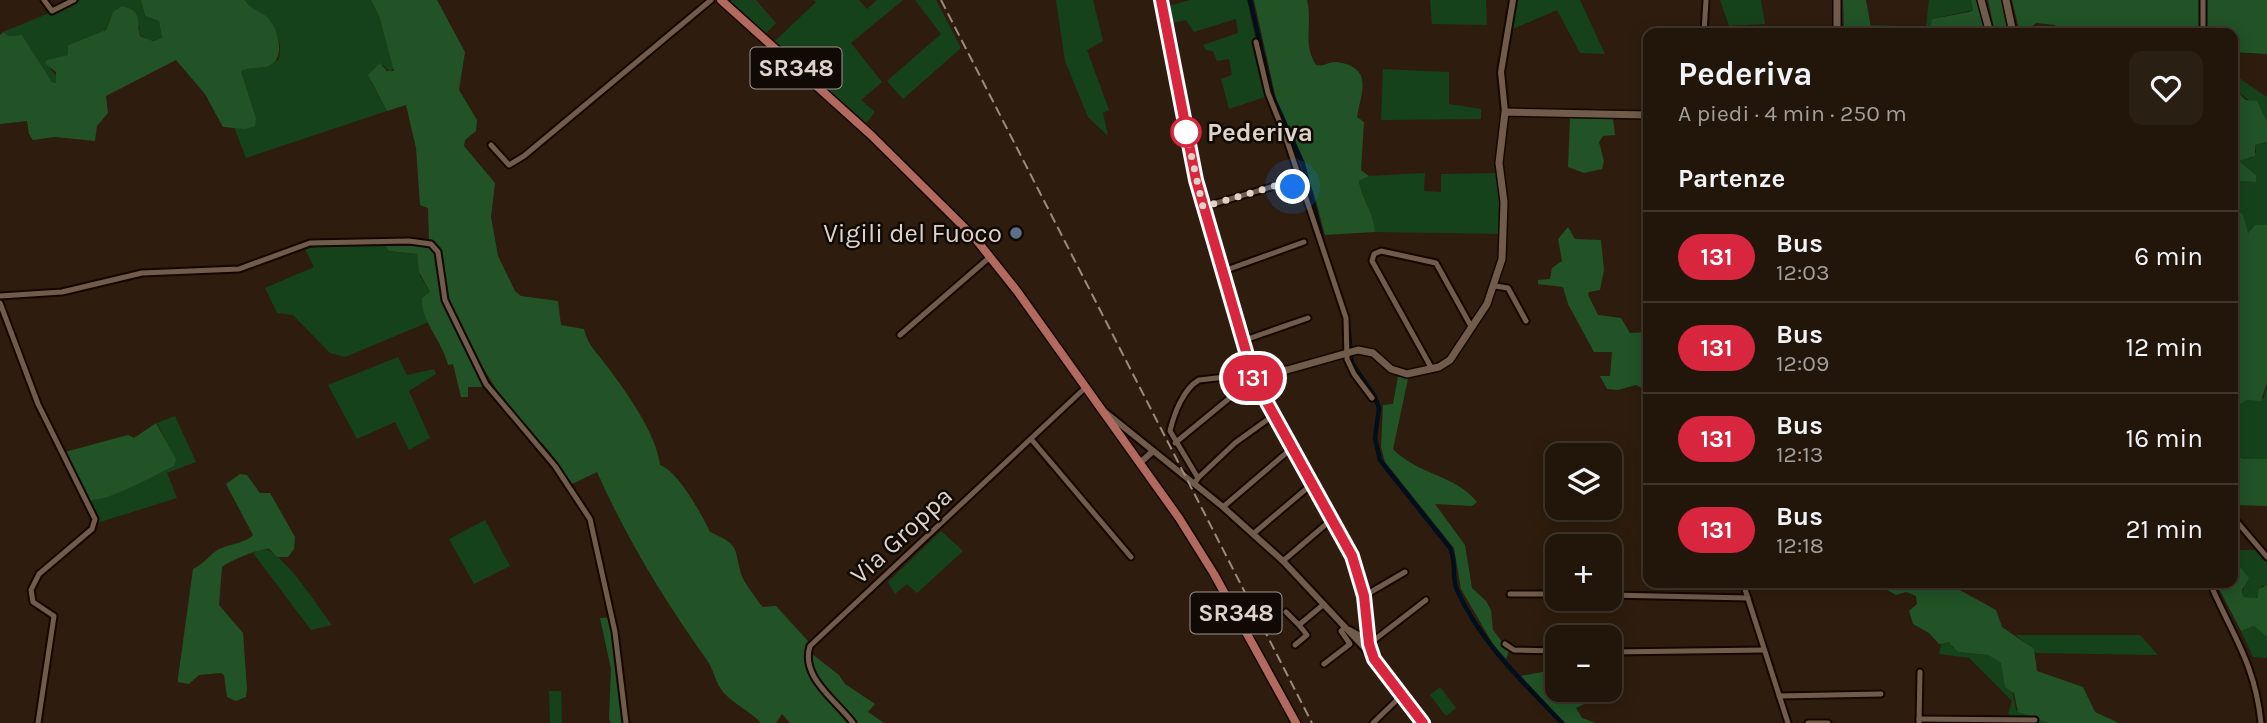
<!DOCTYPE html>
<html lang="it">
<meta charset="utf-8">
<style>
body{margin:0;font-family:Karla,sans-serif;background:#2a1f13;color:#f1f3f6;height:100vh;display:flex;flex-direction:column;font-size:26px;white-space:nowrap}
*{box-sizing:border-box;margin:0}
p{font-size:23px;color:#a29f9c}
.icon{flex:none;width:38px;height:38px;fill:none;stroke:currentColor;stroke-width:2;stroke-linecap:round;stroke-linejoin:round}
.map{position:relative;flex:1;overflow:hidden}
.side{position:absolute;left:1643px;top:28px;width:595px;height:560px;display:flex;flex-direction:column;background:#22160a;border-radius:14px;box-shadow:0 4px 18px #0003,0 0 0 2px #3f352b}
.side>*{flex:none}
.badge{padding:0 14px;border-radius:23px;font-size:24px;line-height:46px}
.buttons{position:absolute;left:1545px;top:443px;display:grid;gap:14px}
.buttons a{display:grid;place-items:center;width:77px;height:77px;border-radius:14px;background:#22160a;box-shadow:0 4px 18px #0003,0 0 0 2px #3f352b;font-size:35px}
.you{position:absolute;width:35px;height:35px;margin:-18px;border:5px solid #fff;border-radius:50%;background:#1a73e8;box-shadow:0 0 0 10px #1a73e833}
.map>.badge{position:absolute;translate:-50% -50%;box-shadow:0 0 0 4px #fff}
h2{padding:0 35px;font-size:26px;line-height:63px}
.round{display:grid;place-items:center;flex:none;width:74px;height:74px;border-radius:14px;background:#2a1f13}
.summary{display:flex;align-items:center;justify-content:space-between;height:119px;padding:0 35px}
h1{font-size:33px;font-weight:700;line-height:52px}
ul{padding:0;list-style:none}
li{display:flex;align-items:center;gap:21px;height:91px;padding:0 35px;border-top:2px solid #3f352b}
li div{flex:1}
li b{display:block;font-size:26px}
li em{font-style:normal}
li .badge{min-width:77px;font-weight:700;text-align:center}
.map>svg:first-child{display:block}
.green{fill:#15421b}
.forest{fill:#215327}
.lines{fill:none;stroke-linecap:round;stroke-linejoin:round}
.canal{stroke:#000f1b;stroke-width:4.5}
.minor-casing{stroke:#150600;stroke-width:9}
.tertiary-casing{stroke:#150600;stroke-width:10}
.secondary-casing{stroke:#150600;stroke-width:10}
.primary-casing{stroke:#150600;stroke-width:11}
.minor{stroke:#715c4c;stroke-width:5}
.tertiary{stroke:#715c4c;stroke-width:6}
.secondary{stroke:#715c4c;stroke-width:7}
.primary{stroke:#b26a5f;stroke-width:8}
.rail{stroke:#998b80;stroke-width:2;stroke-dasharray:10 5;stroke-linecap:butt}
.line-casing{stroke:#fff;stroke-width:16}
.line{stroke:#d7263d;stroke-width:10}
.walk{stroke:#ded2c9;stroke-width:7;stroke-dasharray:0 12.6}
.stop-dot{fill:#fff;stroke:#d7263d;stroke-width:3.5}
.service-dot{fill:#5c6f8a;stroke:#100904;stroke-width:2.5}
.labels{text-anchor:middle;stroke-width:5;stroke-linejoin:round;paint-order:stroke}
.shield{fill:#100904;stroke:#a0968e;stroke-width:2}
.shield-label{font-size:24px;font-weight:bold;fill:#ded2c9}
.stop-label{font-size:26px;font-weight:bold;fill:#ded2c9;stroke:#100904;text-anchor:start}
.poi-label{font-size:26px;fill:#ded2c9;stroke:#100904;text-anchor:end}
.street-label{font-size:26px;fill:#ded2c9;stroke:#100904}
</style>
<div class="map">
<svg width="2267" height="723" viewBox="0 0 2267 723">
<rect width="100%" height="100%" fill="#2e1d0e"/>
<g class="green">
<path d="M81,0H141L145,16L159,21L162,38L152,41L138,34L140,28L129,8L122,6L110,18L106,30L68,45V55L54,59L50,68L56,76V83L52,82L22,35L9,36L3,32Z"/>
<path d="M245,0H371L379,16L394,68L390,72L383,65L375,68L371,82L387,111L246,158L234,127L245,129L256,118L241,71L248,67L263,68L279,59C286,26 259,21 245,0Z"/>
<path d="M732,0H756L776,23L764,35L728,3Z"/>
<path d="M814,0H859L867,9L877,0H903L851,43L882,82L861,100L875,112L866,123L774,42L816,2Z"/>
<path d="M915,0H936L961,48L903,99L887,81L941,34Z"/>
<path d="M1056,0H1093L1103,41L1087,50L1109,110L1103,113L1108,136L1088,117L1065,61Z"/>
<path d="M1190,0H1247L1268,96L1229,109L1221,79L1232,75L1229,59L1217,61L1213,51L1206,50L1203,45L1238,33L1236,19L1194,32L1186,20L1172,23L1168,6Z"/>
<path d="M1430,0H1486L1487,25L1432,24Z"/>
<path d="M1512,0H1580L1605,54L1580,53L1557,10L1506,32Z"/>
<path d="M1720,0H1761L1765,24L1729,26Z"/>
<path d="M1929,0H1971L1973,10L1932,19L1930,33H1872L1870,25L1926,27Z"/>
<path d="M1383,69L1449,72V104L1481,109V119L1381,120Z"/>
<path d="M2233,74L2267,97V122L2259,108L2233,88Z"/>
<path d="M2267,142V225H2255L2248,233L2239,209L2233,205V186L2238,187L2241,181L2256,182V175L2239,161L2240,158H2252L2256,152L2255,145Z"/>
<path d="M1425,173L1424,191L1441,192V174L1500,173L1503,234L1375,232C1374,213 1362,199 1359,181L1369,176Z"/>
<path d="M323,246H385L389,251L417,254L420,276L430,292L425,309L429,322L345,357L330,353L293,315L277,313L265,288L314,267L305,249Z"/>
<path d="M398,357L407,375L434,369L436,374L409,391L430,438L409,450L395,422L357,439L328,385Z"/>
<path d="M2267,382V459H2244L2233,455V409L2247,400L2264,398Z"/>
<path d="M175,416L196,462L167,473L177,498L97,523V518L89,503L95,499C107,502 158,473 174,466L171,450L157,423Z"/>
<path d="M485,520L510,566L474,584L449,539Z"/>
<path d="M941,531L963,551L917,593L907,584L895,594L888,582Z"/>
<path d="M261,548C283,550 317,606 332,625L311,630L253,553Z"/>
<path d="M2233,550H2267V585L2262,586L2256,598L2242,597L2244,587Z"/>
<path d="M2254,626L2267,637V658L2253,657L2241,631Z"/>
<path d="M2016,635H2140L2158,655L2036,653Z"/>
<path d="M1942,641L1952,643L1958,652L1988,655L2001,663C2008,676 2014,695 2016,710L2048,723C2033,723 2019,723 2008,714L2012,701L1969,658L1939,654Z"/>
<path d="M1440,687L1456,708L1446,716L1430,695Z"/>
<path d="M549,691H561L562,723H550Z"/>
</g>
<g class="forest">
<path d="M141,0H245C250,9 258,10 266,16C277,25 286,55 272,64C263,71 251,65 241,71L256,118L255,126L245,129L223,127L205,94L176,60L106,96L108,113L97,126L95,141L55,137L33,140L29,134L27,121L0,124V35L3,32L9,36L22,35L52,82L56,83V72L45,63L47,60L68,55V45L106,30L113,12L122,6C144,11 136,23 140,36L153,41L162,38L159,21L145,16Z"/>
<path d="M371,0H437L465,52L459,90L477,120L476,131L465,140L464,146L495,183L491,217L498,256L515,291L521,296L558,301L561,325L584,329C588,346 596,351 606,365C626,391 657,435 660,465C679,472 702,515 710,532C739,545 734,546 741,574C744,583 755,596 760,604L763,607L776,606L808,641L807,650L839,675L845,684L875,704L868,712L884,723H790L782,714L776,723H761C750,711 735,705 724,693C715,683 714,670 707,660C664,600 627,539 597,472L572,484L548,450L504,402L482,366L448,299L441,248L429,240L428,208L420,205L416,148L406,105L387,111L368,75L380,63L387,71H394L379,16Z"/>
<path d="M1254,0H1307C1313,24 1302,43 1316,65C1324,67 1329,61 1337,62C1373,68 1362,89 1357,117L1364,122L1361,170L1369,176L1359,181C1362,200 1374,212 1375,232L1325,235L1314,194L1276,99Z"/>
<path d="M1843,0H1866L1872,33H1844Z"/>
<path d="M1971,0H1980L1987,33H1929L1932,19L1969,12L1973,10Z"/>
<path d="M1988,0H2004L2012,33H1995Z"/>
<path d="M2012,0H2199V33H2060L2055,25L2036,23L2025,33H2020Z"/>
<path d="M2205,0H2267V54L2233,52V33H2205Z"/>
<path d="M2233,88L2246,100L2257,101L2267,122V142L2255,145V156L2239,161L2256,175V182L2241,181L2238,187L2233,186Z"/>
<path d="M1570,118L1613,119L1615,135L1603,136L1599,142L1604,161L1602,169L1584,173L1568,167Z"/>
<path d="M2233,205L2243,215L2248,233L2255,225H2267V382L2261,401L2247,400L2233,409Z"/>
<path d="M1568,227L1575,239L1601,240L1604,270L1600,290L1589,292L1588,295L1598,315L1621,318L1630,333L1648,332L1646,361L1648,391L1636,385L1618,390L1607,389L1600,376H1610L1612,352H1594L1568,304L1563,287L1538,284V280L1550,279L1552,268L1562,261L1558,239Z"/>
<path d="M385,246H428L434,251L442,301L484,382L482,387H468V397H461L453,364L448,365C443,342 420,320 422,298L430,292L419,272L417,254L389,251Z"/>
<path d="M1398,376L1408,379L1393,449C1416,474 1456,475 1477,502L1472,506L1435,504L1465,545L1472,588L1486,601L1491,610L1493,630L1509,651L1506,659L1493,644L1461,589L1454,548L1385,462L1381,447L1383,405L1393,404Z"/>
<path d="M156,423L176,459L174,466C159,473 107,502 95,499L89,503L65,452L128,435L134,438Z"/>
<path d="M2233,455L2244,459H2267V506L2233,505Z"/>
<path d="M240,474L247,475L260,493H270L295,537L294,549L288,557H277C274,554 272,551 269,549C265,546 227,562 222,567L219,605L243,633L247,689L246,697L236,701L227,697L224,675L221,673L199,675L189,684L178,682V678L193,569C203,564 208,557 216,551C226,544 245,544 253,535L226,484Z"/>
<path d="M2233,558L2249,578L2242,590L2243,597L2257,598L2259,589L2267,585V637L2254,626L2241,631L2216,583H2233Z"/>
<path d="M1874,583H1912L1918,588L1947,583L1996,610L2002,627L2034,649L2037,671L2083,687L2095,712L2119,723H2048L2018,712L2014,693L2005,687L2001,663L1988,655L1958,652L1949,642L1939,644L1929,633L1913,624L1909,611L1917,604L1916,596L1906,592L1896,595Z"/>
<path d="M612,617L626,723H611L609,719L611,669L600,618Z"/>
<path d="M1553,670L1557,675L1558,690L1562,693L1586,694V703L1576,708L1582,718L1596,723H1565L1521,676Z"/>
</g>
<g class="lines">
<g class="canal">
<path d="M1250,0L1272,95L1303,164L1324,246"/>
<path d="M1347,314L1352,363L1375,397L1379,408L1375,438L1380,460L1450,548C1457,562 1451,577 1457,590C1480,642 1524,683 1562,723"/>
</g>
<g class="minor-casing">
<g id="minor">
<path d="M44,0L52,11L74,0"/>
<path d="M1704,33L1706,0"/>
<path d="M2203,33V0"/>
<path d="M1256,42L1268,93L1286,138L1346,318L1347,359L1354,374L1372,398"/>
<path d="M491,145L509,165L524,156L711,0"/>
<path d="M1203,207L1278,185L1289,187L1301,184"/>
<path d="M1221,272L1304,242"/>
<path d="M1495,286L1508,288L1526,321"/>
<path d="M0,296L62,292L142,273L239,269L310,243L409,241L431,244L438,252L445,300L486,384L555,466L590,519L615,632L626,723"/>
<path d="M0,303L38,404L95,519L92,529L39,574L31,590L33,602L54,616L38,723"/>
<path d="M900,335L990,257"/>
<path d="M1242,341L1308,318"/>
<path d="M1432,369L1372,261L1374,254L1381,251L1436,263L1472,328"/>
<path d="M1031,439L1131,557"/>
<path d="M1175,443L1254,378"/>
<path d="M1198,478L1235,443L1274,415"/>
<path d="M1194,484L1198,478L1170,431C1174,414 1183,389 1199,380L1252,374"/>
<path d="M1223,507L1292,448"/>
<path d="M2233,517L2267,557"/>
<path d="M1253,534L1312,484"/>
<path d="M1283,561L1331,520"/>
<path d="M1743,583L1788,723"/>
<path d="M2210,583C2232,635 2255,663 2261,723"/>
<path d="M1510,594H1558"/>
<path d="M1610,595L1748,598"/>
<path d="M1364,596L1405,572"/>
<path d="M1286,612L1299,625"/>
<path d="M1369,644L1426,600"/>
<path d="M1505,644L1514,650L1558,651"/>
<path d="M1295,645L1307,635L1299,625L1324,604"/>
<path d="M1610,652L1764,650"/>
<path d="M1324,664L1350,644L1341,631L1345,627"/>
<path d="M1779,696L1881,694"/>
<path d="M1919,719L2035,720"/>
<path d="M853,723C836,700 800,677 810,646L1086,387"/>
<path d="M1373,723L1402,695"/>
<path d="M1808,723H1828"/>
<path d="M1919,723L1920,672"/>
</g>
</g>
<g class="tertiary-casing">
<g id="tertiary">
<path d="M1505,112L1501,72L1513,0"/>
<path d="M1105,412L1223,507L1283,561L1374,658"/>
<path d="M1140,463L1153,451"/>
<path d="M1349,630L1369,641"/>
</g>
</g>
<g class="secondary-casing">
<g id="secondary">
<path d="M1161,0L1196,181L1252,374L1352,556L1364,596L1369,644L1374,658L1423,723"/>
<path d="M1981,0L1990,33"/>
<path d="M2006,0L2013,33"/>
<path d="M1837,33V0"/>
<path d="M1252,374L1287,370L1358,350L1373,353L1391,369L1407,374L1439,367L1450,360L1487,304L1502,259L1504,202L1499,163L1505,112L1648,115"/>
</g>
</g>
<g class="primary-casing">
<path id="primary" d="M721,0L871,135L974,237L1017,291L1179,518L1214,574L1296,723"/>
</g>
<use href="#minor" class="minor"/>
<use href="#tertiary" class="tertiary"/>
<use href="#secondary" class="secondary"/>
<use href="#primary" class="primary"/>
<path class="rail" d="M941,0L1312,723"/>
</g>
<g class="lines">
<g class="line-casing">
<path id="line" d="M1161,0L1196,180L1254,379L1352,556L1364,596L1369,644L1374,659L1423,723"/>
</g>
<use href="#line" class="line"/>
<path class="walk" d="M1186,132L1203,207L1278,185L1293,187"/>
</g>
<circle class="stop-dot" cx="1186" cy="132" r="14"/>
<circle class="service-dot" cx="1016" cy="233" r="7"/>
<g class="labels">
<g class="shield">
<rect x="750.5" y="47.5" width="91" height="41" rx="5"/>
<rect x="1190.5" y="592.5" width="91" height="41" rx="5"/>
</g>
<g class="shield-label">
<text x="796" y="76">SR348</text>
<text x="1236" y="621">SR348</text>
</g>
<g class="stop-label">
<text x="1207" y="141">Pederiva</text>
</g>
<g class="poi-label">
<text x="1002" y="242">Vigili del Fuoco</text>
</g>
<g class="street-label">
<text transform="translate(901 535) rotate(-43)" y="9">Via Groppa</text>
</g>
</g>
</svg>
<div class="buttons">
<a><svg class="icon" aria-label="layers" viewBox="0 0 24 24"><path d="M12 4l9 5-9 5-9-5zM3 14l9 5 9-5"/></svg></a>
<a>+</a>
<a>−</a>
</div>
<div class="you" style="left:1293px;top:187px"></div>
<b class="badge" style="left:1253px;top:378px;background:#d7263d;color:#fff">131</b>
<section class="side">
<div class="summary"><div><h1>Pederiva</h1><p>A piedi · 4 min · 250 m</p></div><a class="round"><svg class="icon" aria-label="heart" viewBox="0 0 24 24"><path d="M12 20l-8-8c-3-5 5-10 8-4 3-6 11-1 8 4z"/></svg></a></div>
<h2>Partenze</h2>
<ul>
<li><span class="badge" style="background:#d7263d;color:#fff">131</span><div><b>Bus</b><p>12:03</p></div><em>6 min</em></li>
<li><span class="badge" style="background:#d7263d;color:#fff">131</span><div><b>Bus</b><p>12:09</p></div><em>12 min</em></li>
<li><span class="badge" style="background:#d7263d;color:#fff">131</span><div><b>Bus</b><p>12:13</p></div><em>16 min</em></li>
<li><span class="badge" style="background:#d7263d;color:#fff">131</span><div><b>Bus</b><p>12:18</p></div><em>21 min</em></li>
</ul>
</section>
</div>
